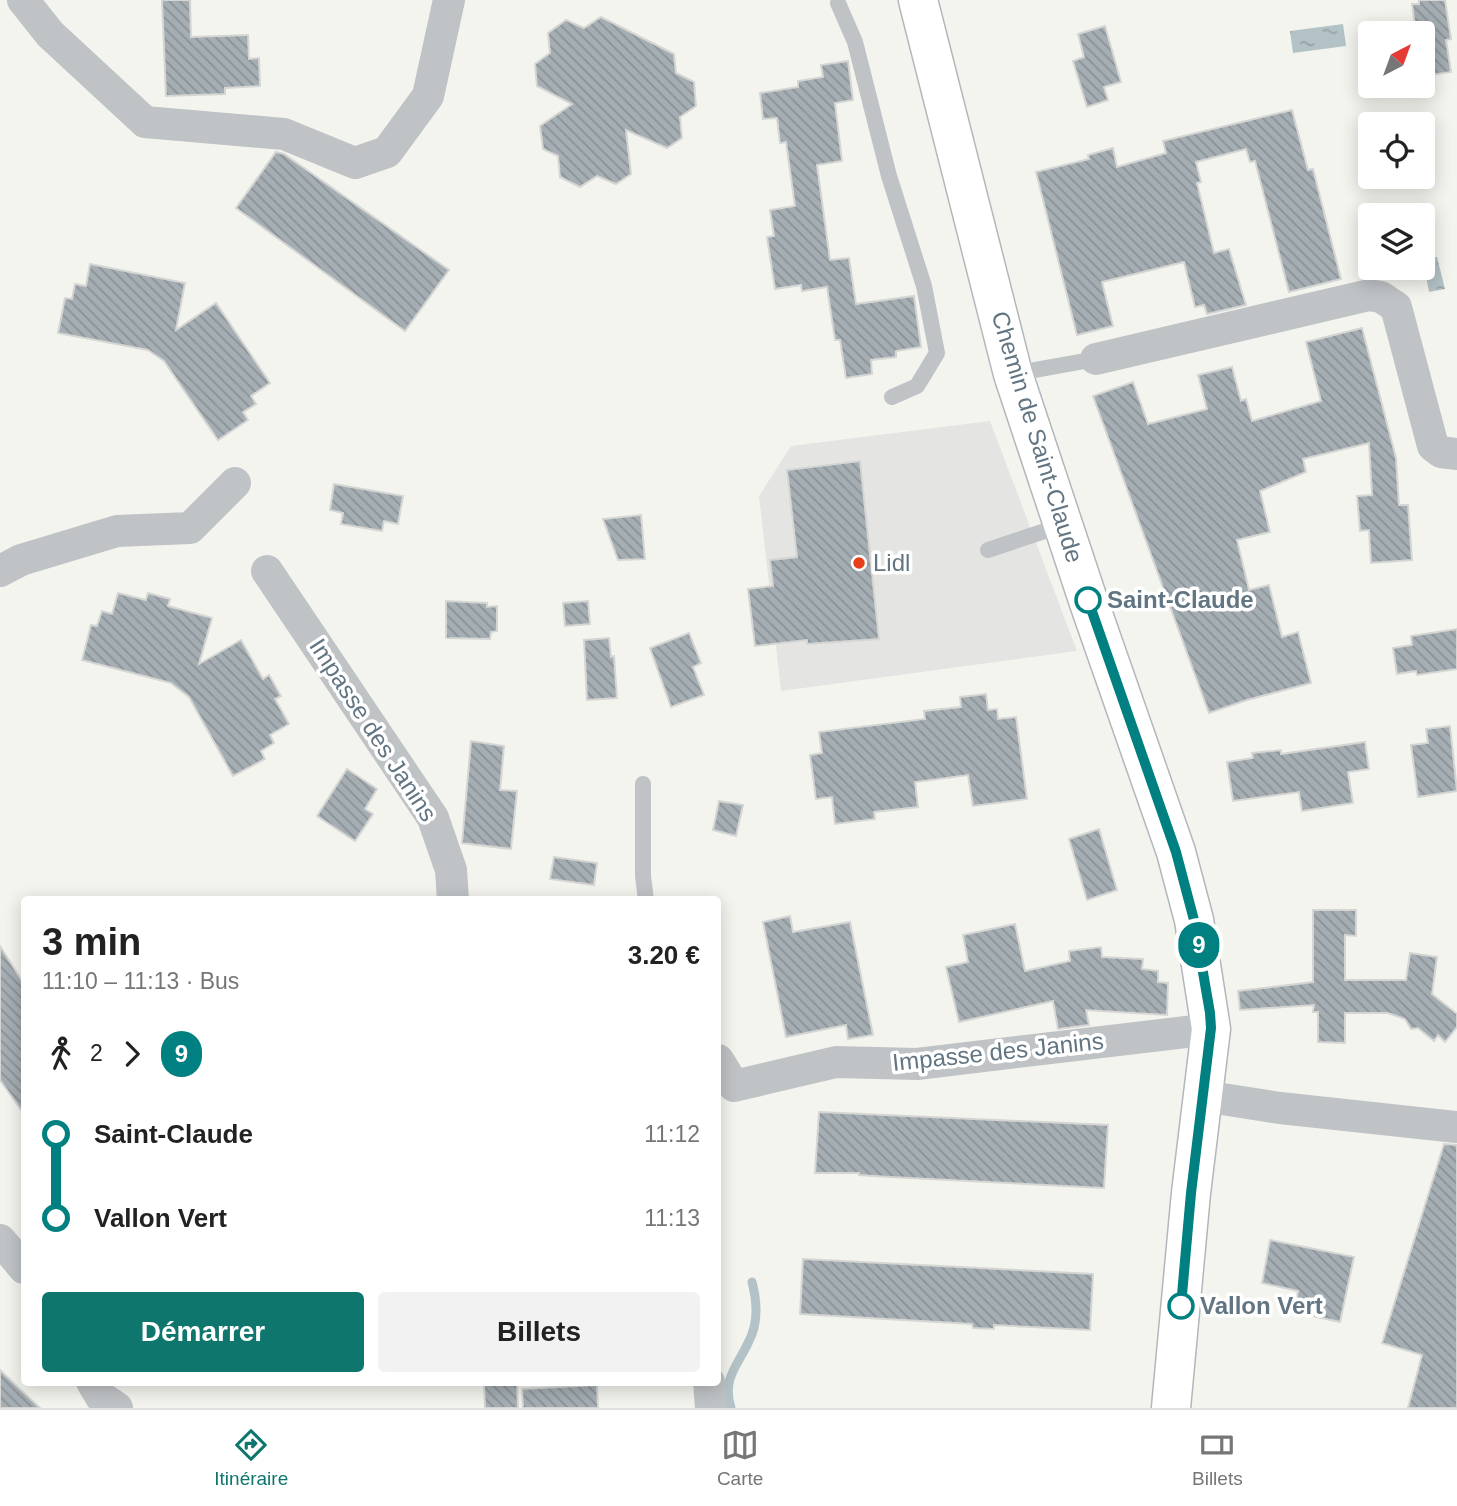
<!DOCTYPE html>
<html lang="fr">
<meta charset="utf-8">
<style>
body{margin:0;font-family:Helvetica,sans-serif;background:#f2f2f2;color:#222;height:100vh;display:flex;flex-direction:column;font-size:26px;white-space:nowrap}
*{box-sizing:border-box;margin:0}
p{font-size:23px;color:#767676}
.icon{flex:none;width:38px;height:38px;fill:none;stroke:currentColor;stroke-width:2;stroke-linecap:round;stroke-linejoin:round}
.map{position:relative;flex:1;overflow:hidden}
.sheet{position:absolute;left:21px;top:896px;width:700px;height:490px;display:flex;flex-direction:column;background:#fff;border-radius:7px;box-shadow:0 4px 18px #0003}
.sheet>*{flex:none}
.badge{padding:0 14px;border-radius:23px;font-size:24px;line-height:46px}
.needle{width:46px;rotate:41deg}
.buttons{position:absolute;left:1358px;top:21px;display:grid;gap:14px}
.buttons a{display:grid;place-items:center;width:77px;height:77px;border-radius:7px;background:#fff;box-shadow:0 4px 18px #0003;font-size:35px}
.map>.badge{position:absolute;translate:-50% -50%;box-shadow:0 0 0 4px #fff}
.legs{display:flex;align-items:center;gap:10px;height:77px;padding:0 21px;font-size:23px}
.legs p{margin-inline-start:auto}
.head{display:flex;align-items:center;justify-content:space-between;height:119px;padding:0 21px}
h1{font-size:38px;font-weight:700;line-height:52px}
.action{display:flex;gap:14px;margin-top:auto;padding:14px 21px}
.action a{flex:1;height:80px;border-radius:7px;background:#0f766e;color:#fff;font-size:28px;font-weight:700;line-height:80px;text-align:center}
.action a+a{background:#f2f2f2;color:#222}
ul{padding:0 21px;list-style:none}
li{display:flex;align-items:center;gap:24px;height:84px;font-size:26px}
li i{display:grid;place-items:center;width:10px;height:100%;margin:0 9px;background:currentColor}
li i::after{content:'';width:18px;height:18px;margin:-9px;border:5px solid;border-radius:50%;background:#fff}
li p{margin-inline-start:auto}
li:first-child i{background:linear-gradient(#0000 50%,currentColor 0)}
li:last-child i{background:linear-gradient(currentColor 50%,#0000 0)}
.tabs{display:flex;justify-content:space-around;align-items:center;height:98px;border-top:2px solid #e0e0e0;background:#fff;font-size:19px;color:#767676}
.tabs a{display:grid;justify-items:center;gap:4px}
.tabs .on{color:#0f766e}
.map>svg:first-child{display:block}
.built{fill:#e4e5e3}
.water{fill:url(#water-ripples)}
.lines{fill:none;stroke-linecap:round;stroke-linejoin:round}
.stream{stroke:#b3c2c6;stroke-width:9}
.building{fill:url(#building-back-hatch);stroke:#d5d5d3;stroke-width:2}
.secondary-casing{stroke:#b1b7bb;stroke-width:41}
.lane{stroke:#bfc3c6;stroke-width:16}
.street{stroke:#bfc3c6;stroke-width:32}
.secondary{stroke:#fff;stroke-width:38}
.line-1-casing{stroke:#fff;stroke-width:16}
.line-1{stroke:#008080;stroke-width:10}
.poi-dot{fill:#e83f1b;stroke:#fff;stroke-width:2.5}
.stop-1-dot{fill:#fff;stroke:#008080;stroke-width:3.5}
.labels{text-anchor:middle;stroke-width:7;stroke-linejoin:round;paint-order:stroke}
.street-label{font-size:24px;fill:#627582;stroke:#fff}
.poi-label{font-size:24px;fill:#627582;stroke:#fff;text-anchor:start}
.stop-label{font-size:24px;font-weight:bold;fill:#627582;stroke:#fff;text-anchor:start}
</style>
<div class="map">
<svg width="1457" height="1408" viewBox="0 0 1457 1408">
<defs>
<pattern id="water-ripples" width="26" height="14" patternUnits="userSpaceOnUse" patternTransform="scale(1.75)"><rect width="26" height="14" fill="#b3c2c6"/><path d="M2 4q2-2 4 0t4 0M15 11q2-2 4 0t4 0" fill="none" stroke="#95a2a6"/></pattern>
<pattern id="building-back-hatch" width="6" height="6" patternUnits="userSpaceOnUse" patternTransform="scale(1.75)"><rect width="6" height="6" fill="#a5aeb3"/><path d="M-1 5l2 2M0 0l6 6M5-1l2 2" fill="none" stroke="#8a9297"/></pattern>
</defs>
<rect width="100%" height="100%" fill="#f4f4ef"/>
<path class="built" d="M990,421L1077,651L781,691L759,496L791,446Z"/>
<g class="water">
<path d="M1343,24L1346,46L1293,53L1290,31Z"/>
<path d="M1437,257L1445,289L1429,292L1423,260Z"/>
</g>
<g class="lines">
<path class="stream" d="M731,1408C722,1378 737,1367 749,1341C759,1322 757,1301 752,1282"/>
</g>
<g class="building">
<path d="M162,0H190L191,37L248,35L249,59L259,58L260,86L225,88V94L166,96Z"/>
<path d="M1419,0H1445L1451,39L1446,40L1451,72L1423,76V33H1416L1412,4H1419Z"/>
<path d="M601,17L674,54L676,73L694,82L696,106L680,117L682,138L667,148L626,130L631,174L616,184L597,176L580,187L560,177L558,156L543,149L540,126L572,104L537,86L535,64L550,53L548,33L566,20L584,28Z"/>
<path d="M1105,26L1121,82L1104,87L1108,100L1087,107L1073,61L1084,57L1078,34Z"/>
<path d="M848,61L853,100L835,103L842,161L817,165L830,260L849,258L856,304L914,296L921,347L896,351V357L871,360L872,374L846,378L840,340H835L827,287L802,291L801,285L775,289L767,237L774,236L770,210L795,206L786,142L780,143L777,118L763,119L760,93L798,87V81L823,77L821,65Z"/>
<path d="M1292,110L1308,170L1313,169L1341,279L1289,292L1255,161L1250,162L1246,149L1196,162L1201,182L1197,183L1214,253L1229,249L1246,305L1207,314L1204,305L1195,307L1184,262L1102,282L1113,326L1077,335L1036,172L1089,159L1088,155L1113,148L1117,167L1166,153L1163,141Z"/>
<path d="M276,152L284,154L449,270L405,331L236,208Z"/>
<path d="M90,264L185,283L176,330L216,303L270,383L251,396L256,404L243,412L248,420L218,440L164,361L148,350L58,333L65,298L72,299L75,284L86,286Z"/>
<path d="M1362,328L1396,458L1399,505H1408L1412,560L1371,563L1369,530L1360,531L1357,496L1372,495L1369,443L1303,459L1306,472L1260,491L1270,532L1237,540L1249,590L1269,585L1282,637L1298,632L1311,683L1247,700L1209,713L1093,396L1133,382L1148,424L1207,409L1198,375L1232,367L1241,401L1246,399L1252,421L1321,401L1306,342Z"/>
<path d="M860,461L879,639L807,644V640L755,646L748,589L773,586L770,560L797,557L787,470Z"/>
<path d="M334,484L403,496L398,524L384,521L382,531L341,524L343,513L330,510Z"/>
<path d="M641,515L645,559L618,560L603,519Z"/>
<path d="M118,593L146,600L148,593L170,599L168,606L212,618L199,664L241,640L263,679L269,675L281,696L275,699L289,724L270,735L274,743L261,751L265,759L233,776L189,697L171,683L82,660L91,625L97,626L102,611L112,614Z"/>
<path d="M446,601L487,603V607L497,606V631L491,632L490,639L446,638Z"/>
<path d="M588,601L590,624L565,626L563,603Z"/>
<path d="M1457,629V669L1417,675L1416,671L1397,674L1393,648L1412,645L1411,636Z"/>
<path d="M689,633L701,663L693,667L704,695L671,707L650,648Z"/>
<path d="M609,638L611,657L614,656L617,698L587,700L584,640Z"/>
<path d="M986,694L988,710L997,709L998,719L1016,717L1027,799L973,806L968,775L915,782L918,807L874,812L875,819L835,824L832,797L816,799L810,755L822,753L819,732L925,719L924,711L961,707L960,697Z"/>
<path d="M1450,726L1457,791L1418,797L1411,745L1428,743L1426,729Z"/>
<path d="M471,741L504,746L500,790L517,791L511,849L462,843Z"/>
<path d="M1365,742L1369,769L1348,772L1353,803L1302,811L1299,792L1233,801L1227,762L1253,758L1252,753L1281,750V754Z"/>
<path d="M347,769L377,789L365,809L373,814L355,841L317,816Z"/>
<path d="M719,801L743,805L736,836L713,830Z"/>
<path d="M1099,829L1117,890L1087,900L1069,839Z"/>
<path d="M554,857L597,863L594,885L550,879Z"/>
<path d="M1313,910H1356V936L1345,935V980H1406L1410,953L1437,957L1432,994L1457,1014V1027L1445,1042L1438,1035L1434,1041L1418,1028L1411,1029L1405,1019L1388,1013H1345V1043L1318,1042V1012H1313L1314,1005L1240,1010L1238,991L1313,982Z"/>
<path d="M790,916L793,932L850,922L873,1035L848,1039L846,1025L786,1037L763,922Z"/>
<path d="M1015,924L1025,971L1070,961L1069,951L1101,947L1102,957L1143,959L1142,969L1158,971V982L1168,983L1167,1015L1086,1010L1089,1025L1058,1029L1053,1001L959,1022L946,967L968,962L963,935Z"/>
<path d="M0,946L24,984V1114L0,1080Z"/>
<path d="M819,1112L1108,1125L1104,1188L890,1177L859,1175V1173H815Z"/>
<path d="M1444,1144L1457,1145V1408H1408L1422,1355L1382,1343Z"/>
<path d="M1270,1240L1354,1257L1340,1322L1294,1312L1298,1291L1262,1283Z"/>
<path d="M803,1259L1093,1274L1090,1330L994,1325V1329L973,1328L972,1324L800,1314Z"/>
<path d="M0,1370L40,1408H0Z"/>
<path d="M484,1382H517L518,1408H485Z"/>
<path d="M597,1385L598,1408H523L522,1389Z"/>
</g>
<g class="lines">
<g class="secondary-casing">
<path id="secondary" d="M918,0L1013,374L1088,600L1176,852L1194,920L1211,1029L1191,1193L1171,1408"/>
</g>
<g class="lane">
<path d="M838,3L855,42L889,176L924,286L937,353L917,386L892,397"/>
<path d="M1013,374L1096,359"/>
<path d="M988,550L1063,525"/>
<path d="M643,784V876L646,900"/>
</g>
<g class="street">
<path d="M23,0L50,34L145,122L284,134L355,163L387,152L428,96L449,0"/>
<path d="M1096,359L1369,295L1381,297L1396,307L1433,446L1441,452L1457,454"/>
<path d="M0,571L21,560L117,531L190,528L235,483"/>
<path d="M267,571L433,818L451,870L453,900"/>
<path d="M718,1060L734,1086L836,1062L917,1064L1211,1029"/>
<path d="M1203,1096L1280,1108L1457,1127"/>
<path d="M0,1240L24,1268"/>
<path d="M92,1382L101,1397L117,1408"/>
<path d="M709,1382L711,1408"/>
</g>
<use href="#secondary" class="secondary"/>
</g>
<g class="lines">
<g class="line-1-casing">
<path id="line-1" d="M1088,600L1176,852L1194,920L1210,1013L1211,1028L1191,1193L1181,1306"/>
</g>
<use href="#line-1" class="line-1"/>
</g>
<circle class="poi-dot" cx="859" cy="563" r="7"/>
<g class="stop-1-dot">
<circle cx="1088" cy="600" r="12"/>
<circle cx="1181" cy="1306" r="12"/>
</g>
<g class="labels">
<g class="street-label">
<text transform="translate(1037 437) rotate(73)" y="8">Chemin de Saint-Claude</text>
<text transform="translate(373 730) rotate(57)" y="8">Impasse des Janins</text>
<text transform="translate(998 1052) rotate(-6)" y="8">Impasse des Janins</text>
</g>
<g class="poi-label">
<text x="873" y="571">Lidl</text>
</g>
<g class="stop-label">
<text x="1107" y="608">Saint-Claude</text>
<text x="1200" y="1314">Vallon Vert</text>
</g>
</g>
</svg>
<div class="buttons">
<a><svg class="needle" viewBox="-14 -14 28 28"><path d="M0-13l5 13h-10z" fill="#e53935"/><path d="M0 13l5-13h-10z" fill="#767676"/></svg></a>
<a><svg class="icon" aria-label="locate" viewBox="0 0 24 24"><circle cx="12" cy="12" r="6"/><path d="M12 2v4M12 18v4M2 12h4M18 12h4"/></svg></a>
<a><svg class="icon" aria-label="layers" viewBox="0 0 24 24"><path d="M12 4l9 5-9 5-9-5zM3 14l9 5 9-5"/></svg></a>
</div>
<b class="badge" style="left:1199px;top:945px;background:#008080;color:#fff">9</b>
<section class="sheet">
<div class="head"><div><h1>3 min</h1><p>11:10 – 11:13 · Bus</p></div><b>3.20 €</b></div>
<div class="legs"><svg class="icon" aria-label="walk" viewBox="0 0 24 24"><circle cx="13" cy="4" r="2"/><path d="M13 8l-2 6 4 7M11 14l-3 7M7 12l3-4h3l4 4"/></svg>2<svg class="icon" aria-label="forward" viewBox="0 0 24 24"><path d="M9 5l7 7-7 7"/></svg><b class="badge" style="background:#008080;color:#fff">9</b></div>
<ul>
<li><i style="color:#008080"></i><b>Saint-Claude</b><p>11:12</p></li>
<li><i style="color:#008080"></i><b>Vallon Vert</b><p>11:13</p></li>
</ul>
<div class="action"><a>Démarrer</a><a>Billets</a></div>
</section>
</div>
<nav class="tabs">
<a class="on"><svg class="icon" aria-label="directions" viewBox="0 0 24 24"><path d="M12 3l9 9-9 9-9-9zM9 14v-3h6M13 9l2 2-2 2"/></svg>Itinéraire</a>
<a><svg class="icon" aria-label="map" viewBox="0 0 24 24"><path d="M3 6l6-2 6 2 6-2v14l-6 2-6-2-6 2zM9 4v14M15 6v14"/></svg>Carte</a>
<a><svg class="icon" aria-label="tickets" viewBox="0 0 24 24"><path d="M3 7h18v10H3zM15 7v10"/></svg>Billets</a>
</nav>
